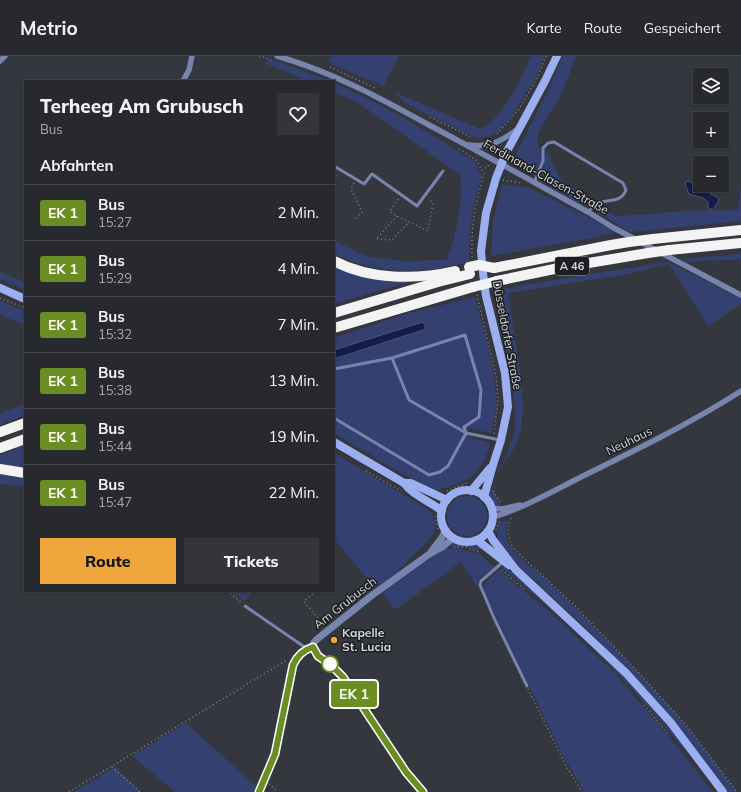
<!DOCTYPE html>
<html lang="de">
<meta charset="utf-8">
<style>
body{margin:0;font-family:Mulish,sans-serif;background:#34353a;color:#f1f3f6;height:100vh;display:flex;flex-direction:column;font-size:15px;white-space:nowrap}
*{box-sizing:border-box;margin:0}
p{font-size:13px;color:#a5a6aa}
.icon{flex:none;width:22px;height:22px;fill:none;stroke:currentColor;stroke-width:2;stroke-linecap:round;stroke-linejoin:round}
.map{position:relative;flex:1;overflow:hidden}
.side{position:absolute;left:24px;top:24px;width:311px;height:512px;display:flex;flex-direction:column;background:#28292e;border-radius:0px;box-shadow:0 1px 3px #0004,0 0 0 1px #44454a}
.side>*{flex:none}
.badge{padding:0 8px;border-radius:3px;font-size:14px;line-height:26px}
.tools{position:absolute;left:693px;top:12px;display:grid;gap:8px}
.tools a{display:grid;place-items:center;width:36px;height:36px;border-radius:0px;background:#28292e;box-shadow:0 1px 3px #0004,0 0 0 1px #44454a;font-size:20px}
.map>.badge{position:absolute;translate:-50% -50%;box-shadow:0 0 0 2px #fff}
h2{padding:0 16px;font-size:15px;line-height:36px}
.round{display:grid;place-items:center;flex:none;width:42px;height:42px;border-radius:0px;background:#34353a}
.summary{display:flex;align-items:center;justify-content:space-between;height:68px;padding:0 16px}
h1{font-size:19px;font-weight:800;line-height:30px}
.primary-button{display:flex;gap:8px;margin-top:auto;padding:8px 16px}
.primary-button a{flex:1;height:46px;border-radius:0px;background:#efa73d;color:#111;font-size:16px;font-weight:800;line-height:46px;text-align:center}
.primary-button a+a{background:#34353a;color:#f1f3f6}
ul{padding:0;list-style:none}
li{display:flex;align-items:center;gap:12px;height:56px;padding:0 16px;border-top:1px solid #44454a}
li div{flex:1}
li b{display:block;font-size:15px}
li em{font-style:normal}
li .badge{min-width:44px;font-weight:700;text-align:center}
header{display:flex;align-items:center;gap:24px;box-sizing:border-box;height:56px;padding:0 20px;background:#28292e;border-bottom:1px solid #44454a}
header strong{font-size:19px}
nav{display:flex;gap:22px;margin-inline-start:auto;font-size:14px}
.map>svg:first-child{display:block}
.green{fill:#344070}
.water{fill:#141c49;stroke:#4e5474}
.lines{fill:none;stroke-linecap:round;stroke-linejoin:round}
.path{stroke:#818389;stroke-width:1.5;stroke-dasharray:1 3;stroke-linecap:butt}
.service{stroke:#7784ae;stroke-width:3}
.minor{stroke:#7784ae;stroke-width:5.5}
.tertiary{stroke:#7784ae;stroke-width:7}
.secondary{stroke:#9baff1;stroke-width:8}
.motorway{stroke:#f3f3f3;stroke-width:10}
.motorway-bridge{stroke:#f3f3f3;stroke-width:10}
.line-casing{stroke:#fff;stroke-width:9}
.line{stroke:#6b8e23;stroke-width:6}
.poi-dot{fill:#efa73d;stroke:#1d1e21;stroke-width:1.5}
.stop-dot{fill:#fff;stroke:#6b8e23;stroke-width:2}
.labels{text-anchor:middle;stroke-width:3;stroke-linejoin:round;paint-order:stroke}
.shield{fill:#1d1e21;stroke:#9d9fa2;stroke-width:1}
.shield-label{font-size:11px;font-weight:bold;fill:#d4d6da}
.street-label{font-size:12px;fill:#d4d6da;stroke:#1d1e21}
.poi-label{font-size:12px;font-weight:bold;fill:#d4d6da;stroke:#1d1e21;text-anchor:start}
</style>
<header>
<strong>Metrio</strong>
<nav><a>Karte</a><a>Route</a><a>Gespeichert</a></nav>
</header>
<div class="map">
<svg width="741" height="736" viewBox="0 0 741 736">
<rect width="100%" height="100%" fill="#35373e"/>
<g class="green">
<path d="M331,0H399L383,30L334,9L329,4Z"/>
<path d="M531,0H544L537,19L513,58L498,76L486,82L474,81L403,46L396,37L480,73C501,66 522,21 531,0Z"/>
<path d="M563,0H576L560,42L544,66L538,78L537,84L542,104L536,117C526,114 523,104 516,98L549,33Z"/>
<path d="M271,3L331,25H307L265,7Z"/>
<path d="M334,27L368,43L404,62L474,105L482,120L476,140L470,173L469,206C439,214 403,218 372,211C359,209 346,203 334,198V183L342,189L369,201L405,205L447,204C457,177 463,147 460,119L357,46L334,36Z"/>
<path d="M546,93L561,124L592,145L582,149L543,126L542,119Z"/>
<path d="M502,128L529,132L618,176L582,184L491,200L493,165Z"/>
<path d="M741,131V165L630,176L597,156L599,150L615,160L652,158L684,155L738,154Z"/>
<path d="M741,198V203L687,206L682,203Z"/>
<path d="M668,206L741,242V248L708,270L669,208L623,219L508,237L521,321L523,354L521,373L515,391L496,419C504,405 510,392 514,377C516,366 515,355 514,343C511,307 501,271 493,236L528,228Z"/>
<path d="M334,208L416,224L334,248Z"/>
<path d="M0,216L25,226V234L0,223Z"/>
<path d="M475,241C483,274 495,309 496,344C496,355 494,366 491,377L468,372V381L490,387C483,411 478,421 453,429C447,431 441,432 436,436L397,415L334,377V282L409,257Z"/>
<path d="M0,245L25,255V269L0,259Z"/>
<path d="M25,348V359L0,369V357Z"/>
<path d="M25,389V412L0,409V399Z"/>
<path d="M334,397L429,454C433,459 436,465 436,471C435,482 416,496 408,504C405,507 403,511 400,514C393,521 383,526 375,532L334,483Z"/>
<path d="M0,419H17L25,421V430L0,428Z"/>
<path d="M490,433L495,438L500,450L492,446L489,437Z"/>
<circle cx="467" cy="460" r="20"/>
<path d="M509,463C505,474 504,482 511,492C518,502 531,510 540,518C554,531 568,545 581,558C636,613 692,671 736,736H729L684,679L620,607L586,572L523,514L496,484L498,482V469Z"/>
<path d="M452,487L476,488L484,491L480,494L464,490L451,491L449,489Z"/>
<path d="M446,492L450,493L455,492L480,498L494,511L479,523L477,531L461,506L395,554L381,535Z"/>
<path d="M505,510L609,604L684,689V693C659,663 634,634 607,606C574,572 539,542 502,512Z"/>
<path d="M499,514L560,565L613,615L670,682L713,736H585L563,700L487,542L484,534V528Z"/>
<path d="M230,535H254L244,545Z"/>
<path d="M186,667L257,731L255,736H175L132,700Z"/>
<path d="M115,711L141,736H74Z"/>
</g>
<g class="water">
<path d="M687,125H689L718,142L719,144L713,154L708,152V146L703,142L689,138L685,128Z"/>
<path d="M423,266L426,273L334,303V294Z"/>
</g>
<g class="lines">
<g class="path">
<path d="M259,0L271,4"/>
<path d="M330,11L375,32"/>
<path d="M430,61L473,82"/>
<path d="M497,78L519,53L538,20L546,0"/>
<path d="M459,93L477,105L482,114"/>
<path d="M513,100L517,102L523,111L533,117"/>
<path d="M334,123L338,119"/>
<path d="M503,124L521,127"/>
<path d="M354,127L351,133L362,156L354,165"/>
<path d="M398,143L390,155L397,160L428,175L433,147L429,143"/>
<path d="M397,160L376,183L392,184L409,166"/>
<path d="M472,201C471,169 475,149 484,118L482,114L488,110L489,108"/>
<path d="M477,239L496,320L498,342L494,378"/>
<path d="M0,242L25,252"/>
<path d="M366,415L401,435"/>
<path d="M447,435L467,427"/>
<path d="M493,435L501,447"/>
<path d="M436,460L438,474"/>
<path d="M511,462C507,475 507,479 513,492L576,551L639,617L686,669L737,736"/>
<path d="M496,474L498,469L500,465"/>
<path d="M454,491H466L479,496"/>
<path d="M502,514L525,534"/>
<path d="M227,535L241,546"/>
<path d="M313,535L314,537L304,545L323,569"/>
<path d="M528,633L566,710L582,736"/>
<path d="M644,649L670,680"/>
<path d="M112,711L140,736"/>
<path d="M269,728L278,736"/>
<path d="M69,736L287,604"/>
</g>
<g class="service">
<path d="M334,110L364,128L372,118L417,150L443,115"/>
<path d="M534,127L543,105V92L548,87L554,86L623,127L626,134C621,147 609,143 598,147C594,148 591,153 588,156"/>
<path d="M392,302L409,344L466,377L500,384"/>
<path d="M334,313L392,302L465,279L481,334L479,361L464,371L466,377L448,410L440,416L429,419L334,362"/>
<path d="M503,506L481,525L480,529L494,562L527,630"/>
<path d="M245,550L306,592"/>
</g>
<g class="minor">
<path d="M277,0C330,15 380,42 429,69C482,97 535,127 588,156L614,172L741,239"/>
<path d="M0,5L5,0"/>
<path d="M183,25L189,14L192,0"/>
<path d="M469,89C490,92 501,85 518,73"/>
<path d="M492,452L502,453L520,449"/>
<path d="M493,461C524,452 555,434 585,419C638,393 691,367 741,335"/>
<path d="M313,591L318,600L331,609L343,621L406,716L424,736"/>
</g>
<g class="tertiary">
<path d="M431,496L441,483L446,474"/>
<path d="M259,736L275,698L293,609C297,600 303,594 313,591V588L316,584L371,540L428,499L442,491L453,482"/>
</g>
<g class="secondary">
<path d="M0,232L25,243"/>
<path d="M334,386L404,427C413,440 430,445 442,455"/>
<path d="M404,427H411L447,444"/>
<circle cx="467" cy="460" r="26"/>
<path d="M471,435L490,412"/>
<path d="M484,441L493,409L501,384L508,351L505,317L486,240L483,217L481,195L486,157L496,122L506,97L545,25L557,0"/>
<path d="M488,475L493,484L516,514L626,617L671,667L723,736"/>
<path d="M477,484L509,509"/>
</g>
<g class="motorway">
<path d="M653,183L741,174"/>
<path d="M669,194L741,187"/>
<path d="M334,205C370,224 416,224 455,215"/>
<path d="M494,212L611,189L629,186"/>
<path d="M497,225L559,212L648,197"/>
<path d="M334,257L438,226L470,218"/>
<path d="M334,272L473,231"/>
<path d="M0,376L25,367"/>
<path d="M0,392L25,383"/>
<path d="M0,413L25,417"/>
</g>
<g class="motorway-bridge">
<path d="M629,186L653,183"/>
<path d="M648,197L669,194"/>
<path d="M469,211L479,209L494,212"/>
<path d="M473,231L497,225"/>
</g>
</g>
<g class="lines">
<g class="line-casing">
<path id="line" d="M259,736L275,698L293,609C297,600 303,594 313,591L318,600L331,609L343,621L406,716L423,736"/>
</g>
<use href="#line" class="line"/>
</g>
<circle class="poi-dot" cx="334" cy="584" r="4"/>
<circle class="stop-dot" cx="330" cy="608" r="8"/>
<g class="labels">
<rect class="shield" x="555" y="201" width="34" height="18" rx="3"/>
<g class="shield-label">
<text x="572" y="214">A 46</text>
</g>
<g class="street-label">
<text transform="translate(546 121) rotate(29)" y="4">Ferdinand-Clasen-Straße</text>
<text transform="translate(507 279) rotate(79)" y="4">Düsseldorfer Straße</text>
<text transform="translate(629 385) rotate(-26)" y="4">Neuhaus</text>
<text transform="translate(345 547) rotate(-38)" y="4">Am Grubusch</text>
</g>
<g class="poi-label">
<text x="342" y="581">Kapelle<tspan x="342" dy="14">St. Lucia</tspan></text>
</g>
</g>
</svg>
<div class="tools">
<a><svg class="icon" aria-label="layers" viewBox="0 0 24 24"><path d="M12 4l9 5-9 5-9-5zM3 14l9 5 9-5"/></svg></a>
<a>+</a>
<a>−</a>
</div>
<b class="badge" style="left:354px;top:638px;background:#6b8e23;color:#fff">EK 1</b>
<section class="side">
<div class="summary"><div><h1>Terheeg Am Grubusch</h1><p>Bus</p></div><a class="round"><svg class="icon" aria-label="heart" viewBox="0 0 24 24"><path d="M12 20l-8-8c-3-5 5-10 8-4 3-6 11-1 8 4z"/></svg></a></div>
<h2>Abfahrten</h2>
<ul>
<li><span class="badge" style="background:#6b8e23;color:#fff">EK 1</span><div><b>Bus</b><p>15:27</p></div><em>2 Min.</em></li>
<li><span class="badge" style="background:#6b8e23;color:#fff">EK 1</span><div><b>Bus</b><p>15:29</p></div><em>4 Min.</em></li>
<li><span class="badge" style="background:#6b8e23;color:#fff">EK 1</span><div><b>Bus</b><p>15:32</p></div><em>7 Min.</em></li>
<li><span class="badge" style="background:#6b8e23;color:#fff">EK 1</span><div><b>Bus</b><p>15:38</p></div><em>13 Min.</em></li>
<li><span class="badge" style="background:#6b8e23;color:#fff">EK 1</span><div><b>Bus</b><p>15:44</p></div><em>19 Min.</em></li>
<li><span class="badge" style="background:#6b8e23;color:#fff">EK 1</span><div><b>Bus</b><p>15:47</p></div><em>22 Min.</em></li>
</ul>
<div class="primary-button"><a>Route</a><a>Tickets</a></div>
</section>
</div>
